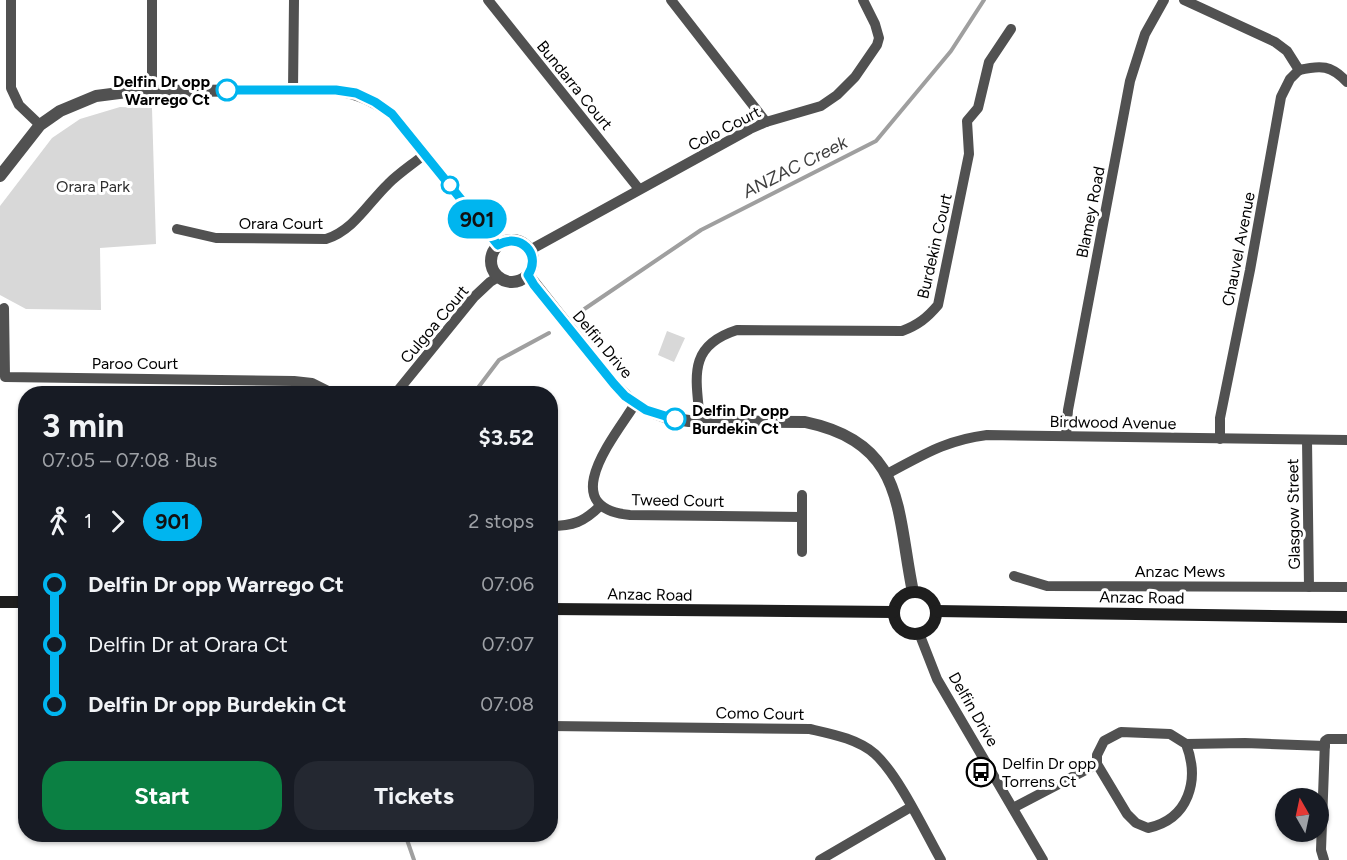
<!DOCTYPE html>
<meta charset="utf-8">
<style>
body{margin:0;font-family:Figtree,sans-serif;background:#242831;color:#f1f3f6;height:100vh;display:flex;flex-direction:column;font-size:22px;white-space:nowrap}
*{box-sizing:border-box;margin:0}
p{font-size:20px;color:#9ea1a6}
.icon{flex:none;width:33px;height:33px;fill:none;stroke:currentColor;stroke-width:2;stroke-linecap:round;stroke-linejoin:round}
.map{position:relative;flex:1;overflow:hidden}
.drawer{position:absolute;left:18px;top:386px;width:540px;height:456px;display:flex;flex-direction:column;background:#171b24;border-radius:24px;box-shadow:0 2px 4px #0004}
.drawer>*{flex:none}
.badge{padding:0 12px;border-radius:20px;font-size:21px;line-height:39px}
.needle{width:39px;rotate:351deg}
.controls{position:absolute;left:1275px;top:788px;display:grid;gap:12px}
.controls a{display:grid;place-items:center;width:54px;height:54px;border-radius:50%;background:#171b24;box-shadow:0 2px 4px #0004;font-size:30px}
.map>.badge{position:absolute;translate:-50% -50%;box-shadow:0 0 0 3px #fff}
.legs{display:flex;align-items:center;gap:9px;height:66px;padding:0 24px;font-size:20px}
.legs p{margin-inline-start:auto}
.head{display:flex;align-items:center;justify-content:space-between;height:102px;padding:0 24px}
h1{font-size:33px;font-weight:700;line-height:45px}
.button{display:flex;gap:12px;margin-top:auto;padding:12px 24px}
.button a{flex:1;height:69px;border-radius:24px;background:#0b8043;color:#fff;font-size:24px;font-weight:700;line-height:69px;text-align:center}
.button a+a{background:#242831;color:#f1f3f6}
ul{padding:0 24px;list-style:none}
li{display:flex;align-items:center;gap:21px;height:60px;font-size:22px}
li i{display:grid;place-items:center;width:9px;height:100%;margin:0 8px;background:currentColor}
li i::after{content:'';width:15px;height:15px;margin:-8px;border:4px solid;border-radius:50%;background:#171b24}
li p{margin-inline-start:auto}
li:first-child i{background:linear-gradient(#0000 50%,currentColor 0)}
li:last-child i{background:linear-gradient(currentColor 50%,#0000 0)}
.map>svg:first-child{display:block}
.green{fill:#d8d8d8}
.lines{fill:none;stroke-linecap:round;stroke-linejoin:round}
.stream{stroke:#9f9f9f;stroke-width:4}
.minor{stroke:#515151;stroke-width:10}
.tertiary{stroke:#515151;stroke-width:12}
.secondary{stroke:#1e1e1e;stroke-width:12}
.line-1-casing{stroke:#fff;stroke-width:14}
.line-1{stroke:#00b5ef;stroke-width:9}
.stop-1-dot{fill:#fff;stroke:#00b5ef;stroke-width:3}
.labels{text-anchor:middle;stroke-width:6;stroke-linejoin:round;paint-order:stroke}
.stop-label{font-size:16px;font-weight:bold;fill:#000;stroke:#fff;text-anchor:end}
.street-label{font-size:16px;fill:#000;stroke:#fff}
.park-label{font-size:16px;fill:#2f2f2f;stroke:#fff}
.poi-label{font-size:16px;fill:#000;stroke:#fff;text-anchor:start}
.water-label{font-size:18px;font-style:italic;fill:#404040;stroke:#fff}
</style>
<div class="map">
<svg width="1347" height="860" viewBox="0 0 1347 860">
<rect width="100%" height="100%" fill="#fff"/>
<g class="green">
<path d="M120,107L152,108L156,244L100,248L101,310L26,309L0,295V206L52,138L80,119Z"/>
<path d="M667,331L685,338L674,362L658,355Z"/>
</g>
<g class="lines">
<g class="stream">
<path d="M577,314L701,230L876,141L951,51L984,0"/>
<path d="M474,393L499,360L549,333"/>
<path d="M405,834L414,860"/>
</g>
<g class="minor">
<path d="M11,0V88L19,105L40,125"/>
<path d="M152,0V90"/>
<path d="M488,0L639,189"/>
<path d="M671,0L766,122"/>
<path d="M1184,0L1275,42L1287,51L1299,70"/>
<path d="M1299,70C1321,65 1331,65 1347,82"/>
<path d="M293,90L294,0"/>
<path d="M177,229L216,238L326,239C354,230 368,203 388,184C399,173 413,164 425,154"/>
<path d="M530,250L750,129L766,122L821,106L837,95L855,77L877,45L879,38L875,24L863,0"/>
<path d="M4,308L5,377L294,381L312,383L332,393"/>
<path d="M396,393L474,297L490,282L498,277"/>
<path d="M635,404C615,436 554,508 630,515L801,517"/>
<path d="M700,421C696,377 687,346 737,330L902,331C918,325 927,318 938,305L969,154L967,121L978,108L989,62L1011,29"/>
<path d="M1066,436L1068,410L1130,81L1145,34L1164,0"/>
<path d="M1220,439V418L1250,270L1281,97L1290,79L1299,70"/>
<path d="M1307,440L1309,587"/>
<path d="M887,474C923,455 946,440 987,435L1347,440"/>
<path d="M550,526C573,526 584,522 600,506"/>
<path d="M802,552V495"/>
<path d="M1014,576L1047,586L1347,587"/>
<path d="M919,633L937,679L1043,860"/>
<path d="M550,726L810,729C832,734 858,739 875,754C899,776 924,830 941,860"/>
<path d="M1186,744L1245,743L1325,746"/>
<path d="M1013,808L1097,764V755L1104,741L1121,732L1170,734L1186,744C1200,780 1189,819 1148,828L1136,823L1127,814L1097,764"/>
<path d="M820,860L911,807"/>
<path d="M1324,860L1321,850L1325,741L1328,739H1347"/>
</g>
<g class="tertiary">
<path d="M0,176L40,125L60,111L96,96L135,91L336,90C360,94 372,100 392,114L498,245"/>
<circle cx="512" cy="261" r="21"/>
<path d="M528,275L614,384L635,404L646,410L668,418L689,421L805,422C906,443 896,510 913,592"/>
</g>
<g class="secondary">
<circle cx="915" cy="613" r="21"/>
<path d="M0,602H26"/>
<path d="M550,609L893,612"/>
<path d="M936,611L1347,617"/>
</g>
</g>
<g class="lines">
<g class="line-1-casing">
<path id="line-1" d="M227,90H336L356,93L375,102L392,114L498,245C520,232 542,254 528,275L534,285L614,384L625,396L646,410L675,419"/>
</g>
<use href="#line-1" class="line-1"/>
</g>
<defs>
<g id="bus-ring" transform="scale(1.5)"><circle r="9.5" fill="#fff" stroke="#000" stroke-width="1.5"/><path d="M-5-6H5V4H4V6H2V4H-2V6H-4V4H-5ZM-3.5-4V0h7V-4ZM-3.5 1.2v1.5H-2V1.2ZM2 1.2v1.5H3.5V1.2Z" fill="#000"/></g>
</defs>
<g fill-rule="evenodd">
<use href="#bus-ring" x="981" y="772"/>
</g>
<g class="stop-1-dot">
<circle cx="227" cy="90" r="10"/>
<circle cx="450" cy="185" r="8"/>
<circle cx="675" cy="419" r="10"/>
</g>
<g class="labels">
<g class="stop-label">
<text x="210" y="87">Delfin Dr opp<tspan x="210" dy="18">Warrego Ct</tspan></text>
<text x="692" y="416" text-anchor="start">Delfin Dr opp<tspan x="692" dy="18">Burdekin Ct</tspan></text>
</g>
<g class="street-label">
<text transform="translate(575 85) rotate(51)" y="6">Bundarra Court</text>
<text transform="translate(724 128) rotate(-27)" y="6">Colo Court</text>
<text transform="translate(1090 212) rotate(-79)" y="6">Blamey Road</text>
<text x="281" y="229">Orara Court</text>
<text transform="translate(934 246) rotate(-77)" y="6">Burdekin Court</text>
<text transform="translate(1238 249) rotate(-79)" y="6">Chauvel Avenue</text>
<text transform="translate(434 324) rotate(-50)" y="6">Culgoa Court</text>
<text transform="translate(603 344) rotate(50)" y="6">Delfin Drive</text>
<text x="135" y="369">Paroo Court</text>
<text transform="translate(1113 422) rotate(1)" y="6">Birdwood Avenue</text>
<text transform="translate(678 500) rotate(1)" y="6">Tweed Court</text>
<text transform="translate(1293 514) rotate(-91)" y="6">Glasgow Street</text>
<text x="1180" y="577">Anzac Mews</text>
<text transform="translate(650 594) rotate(1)" y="6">Anzac Road</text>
<text transform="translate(1142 597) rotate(1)" y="6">Anzac Road</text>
<text transform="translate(974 709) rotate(60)" y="6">Delfin Drive</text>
<text transform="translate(760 713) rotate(1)" y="6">Como Court</text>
</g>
<g class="park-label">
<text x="93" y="192">Orara Park</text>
</g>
<g class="poi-label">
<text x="1002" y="769">Delfin Dr opp<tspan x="1002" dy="18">Torrens Ct</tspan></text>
</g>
<g class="water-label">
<text transform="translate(795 167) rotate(-27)" y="6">ANZAC Creek</text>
</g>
</g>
</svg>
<div class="controls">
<a><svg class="needle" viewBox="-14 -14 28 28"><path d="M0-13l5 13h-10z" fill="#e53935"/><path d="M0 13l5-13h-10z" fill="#9ea1a6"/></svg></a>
</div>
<b class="badge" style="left:477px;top:219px;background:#00b5ef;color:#111">901</b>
<section class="drawer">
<div class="head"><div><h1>3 min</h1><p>07:05 – 07:08 · Bus</p></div><b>$3.52</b></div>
<div class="legs"><svg class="icon" aria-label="walk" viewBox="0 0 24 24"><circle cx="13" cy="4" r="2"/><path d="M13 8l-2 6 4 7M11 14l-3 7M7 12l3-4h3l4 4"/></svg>1<svg class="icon" aria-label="forward" viewBox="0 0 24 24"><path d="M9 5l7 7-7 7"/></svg><b class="badge" style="background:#00b5ef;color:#111">901</b><p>2 stops</p></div>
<ul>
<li><i style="color:#00b5ef"></i><b>Delfin Dr opp Warrego Ct</b><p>07:06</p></li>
<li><i style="color:#00b5ef"></i><span>Delfin Dr at Orara Ct</span><p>07:07</p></li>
<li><i style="color:#00b5ef"></i><b>Delfin Dr opp Burdekin Ct</b><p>07:08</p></li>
</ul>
<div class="button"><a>Start</a><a>Tickets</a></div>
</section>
</div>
